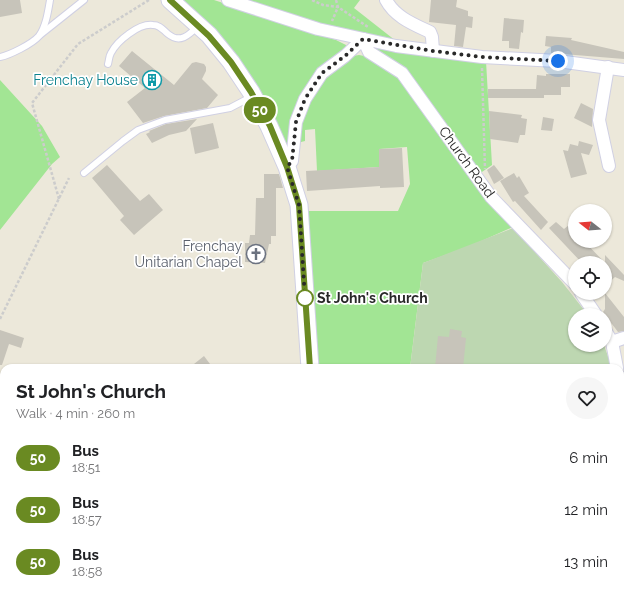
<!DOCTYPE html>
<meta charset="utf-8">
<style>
body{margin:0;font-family:Raleway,sans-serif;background:#f6f6f6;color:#202124;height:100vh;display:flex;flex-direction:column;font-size:15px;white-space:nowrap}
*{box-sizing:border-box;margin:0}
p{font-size:13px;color:#757577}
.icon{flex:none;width:22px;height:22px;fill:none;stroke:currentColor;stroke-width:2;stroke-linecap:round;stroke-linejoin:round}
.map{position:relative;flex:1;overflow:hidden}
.side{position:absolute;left:0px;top:364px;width:624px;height:232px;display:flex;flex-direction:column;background:#fff;border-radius:12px 12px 0 0;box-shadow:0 1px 3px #0004}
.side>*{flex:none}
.badge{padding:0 8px;border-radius:13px;font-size:14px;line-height:26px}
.needle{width:26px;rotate:287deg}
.tools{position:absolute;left:568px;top:204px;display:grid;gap:8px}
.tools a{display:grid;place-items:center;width:44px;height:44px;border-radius:50%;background:#fff;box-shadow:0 1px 3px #0004;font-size:20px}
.you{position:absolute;width:20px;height:20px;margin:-10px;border:3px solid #fff;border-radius:50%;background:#1a73e8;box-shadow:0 0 0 6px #1a73e833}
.map>.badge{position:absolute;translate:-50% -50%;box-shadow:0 0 0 2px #fff}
.round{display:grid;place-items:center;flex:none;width:42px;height:42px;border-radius:21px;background:#f6f6f6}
.summary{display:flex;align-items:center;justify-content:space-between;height:68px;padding:0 16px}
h1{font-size:19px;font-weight:700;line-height:30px}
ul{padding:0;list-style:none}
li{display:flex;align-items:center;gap:12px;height:52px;padding:0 16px}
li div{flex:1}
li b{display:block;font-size:15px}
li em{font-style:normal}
li .badge{min-width:44px;font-weight:700;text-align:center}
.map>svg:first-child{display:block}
.education{fill:#efe9c9}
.green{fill:#a2e594}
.cemetery{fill:#bdd7b1}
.building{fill:#c7c4ba}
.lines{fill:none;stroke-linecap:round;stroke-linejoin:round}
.lane-casing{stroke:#d0d0e3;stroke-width:8}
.street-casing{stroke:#d0d0e3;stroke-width:14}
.secondary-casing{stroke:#d0d0e3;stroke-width:19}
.path{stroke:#ccc;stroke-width:2.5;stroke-dasharray:3 2;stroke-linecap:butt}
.lane{stroke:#fff;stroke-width:6}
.street{stroke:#fff;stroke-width:12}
.secondary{stroke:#fff;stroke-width:17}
.line-casing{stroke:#fff;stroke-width:9}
.line{stroke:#6a8a22;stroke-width:6}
.walk{stroke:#292929;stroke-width:4;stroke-dasharray:0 7.2}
.stop-dot{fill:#fff;stroke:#6a8a22;stroke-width:2}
.labels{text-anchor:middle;stroke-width:3.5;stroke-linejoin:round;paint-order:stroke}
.culture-label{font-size:14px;fill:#0d838f;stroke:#fff;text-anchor:end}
.street-label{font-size:14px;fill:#292929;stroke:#fff}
.worship-label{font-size:14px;fill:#5b616d;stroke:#fff;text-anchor:end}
.stop-label{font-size:14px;font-weight:bold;fill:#292929;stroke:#fff;text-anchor:start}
</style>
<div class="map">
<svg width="624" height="596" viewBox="0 0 624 596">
<rect width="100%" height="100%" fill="#ece8da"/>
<path class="education" d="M620,436H624V523L620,524Z"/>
<g class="green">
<path d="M178,0H214L336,40L346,45L345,51L318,72L289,149H286Z"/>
<path d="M247,0H360L354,8L396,41L343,30Z"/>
<path d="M376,48L430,56L486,61L492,165L479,174L414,80L376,52Z"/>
<path d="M359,55L369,57L401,79L513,227L468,247L423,263L410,368H318L306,211H398L410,184L407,147L379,149V167L317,171L315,129L305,130V141L297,143L299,123L308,101L325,76L353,56Z"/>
<path d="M0,80L42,126L60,157L52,164L0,230Z"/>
<path d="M624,523V596H335L334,592H620V524Z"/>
<path d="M251,592H317V596H254Z"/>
</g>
<g class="cemetery">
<path d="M513,228L562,282L588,315H575V345H604L612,368H410L423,263Z"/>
<path d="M620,395L624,408V423H620Z"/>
</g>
<g class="building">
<path d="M0,0H20L22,13L0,17Z"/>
<path d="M431,0H457L456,7L468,11V16L473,17L472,28L466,27L463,47L454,46L456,25L429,22Z"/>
<path d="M504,18L524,20L523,33L521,32L519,49L509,48V41H502Z"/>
<path d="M546,36L572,38L571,40L624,52V59L551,53V47L545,46Z"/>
<path d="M132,51L174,85L192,63L196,62L204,64L206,67V71L202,79L218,95L207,108L164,116L143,123L127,102L145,88L119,66Z"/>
<path d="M546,74H570V87H561V95H544V98H488V89H536L537,75L546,76Z"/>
<path d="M581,103L593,109L592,127L574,118Z"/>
<path d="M489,111L522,115L521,118L527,119L525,135H520L518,143L490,139Z"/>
<path d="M543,117L554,119L552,131L541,130Z"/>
<path d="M197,119L186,131L169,135L152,143L146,134L150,132L149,131L166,124Z"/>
<path d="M213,123L219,148L195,154L190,128Z"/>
<path d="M579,141L593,145L589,155L581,153L587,174L571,178L563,150L568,151L570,144L578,146Z"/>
<path d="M402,148L404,187L380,188V186L307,191L306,171L379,167V149Z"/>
<path d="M107,165L140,201L149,194L163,210L134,235L120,220L124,216L92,178Z"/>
<path d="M494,165L504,178L494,184L487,170Z"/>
<path d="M514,173L517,178L519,176L529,193L524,196L548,222L541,230L515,201L513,202L500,181Z"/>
<path d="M264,174H279L283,188H276V236H271V244H269L265,263L245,262V243H249L250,235H255L256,198H264Z"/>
<path d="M556,222L564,229L569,225L575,231V241H584L605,263V255L624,275V281L615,277L605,286V263H582L549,228Z"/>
<path d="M605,293L624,317V331L618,332L603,312L605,309Z"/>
<path d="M450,329L462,331L461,337L466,338L463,368H435L438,336L449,337Z"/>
<path d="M0,330L24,338L21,348L9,344L2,365H0Z"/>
<path d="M204,356L213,368H189Z"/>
</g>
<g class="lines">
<g class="lane-casing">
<g id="lane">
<path d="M40,35L84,0"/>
<path d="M0,57C10,55 32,44 39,36C46,26 48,12 50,0"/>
<path d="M108,64C109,61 109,56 111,53C117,41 139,23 153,25C160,25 163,30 168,34C180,44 189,35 197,27"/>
<path d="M84,173L123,141L138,130L165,120L230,108L251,97"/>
</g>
</g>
<g class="street-casing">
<g id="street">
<path d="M228,0L318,29L396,46L482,57L558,61L624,70"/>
<path d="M386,0C395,17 413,24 430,32L432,37L433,51"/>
<path d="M363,39L369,52L402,73L491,197L575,284"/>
<path d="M608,67L599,120L609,166"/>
<path d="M287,167L292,161L296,122L305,99L322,73L345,56L363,39"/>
<path d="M581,293L596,315"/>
<path d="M605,330L612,342L617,368"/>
<path d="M612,342L624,338"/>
<path d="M620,377L624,390"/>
<path d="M0,411L4,416"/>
<path d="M620,431H624"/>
<path d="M137,592L141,596"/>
</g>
</g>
<g class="secondary-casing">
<g id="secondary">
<path d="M170,0L209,35L231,62L251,92L269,126L287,167L299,205L310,368"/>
<path d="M325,592L326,596"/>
</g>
</g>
<g class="path">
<path d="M312,0L323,5L338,7L332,21"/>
<path d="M336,0L338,7L368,27"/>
<path d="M482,68L485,169"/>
<path d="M59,199L32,103L78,44L149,0"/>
<path d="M0,319L69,178"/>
<path d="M179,596L181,592"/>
</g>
<use href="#lane" class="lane"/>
<use href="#street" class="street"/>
<use href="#secondary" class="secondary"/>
</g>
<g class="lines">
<g class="line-casing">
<path id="line" d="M170,0L209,36L231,62L251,92L270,126L287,167L299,205L310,368"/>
</g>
<use href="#line" class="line"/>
<path class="walk" d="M305,298L299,205L287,167L292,161L296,122L305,99L322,73L345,56L363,39L433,51L482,57L558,61"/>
</g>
<defs>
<g id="building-ring" transform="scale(1)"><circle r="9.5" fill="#fff" stroke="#0f9aa8" stroke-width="1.5"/><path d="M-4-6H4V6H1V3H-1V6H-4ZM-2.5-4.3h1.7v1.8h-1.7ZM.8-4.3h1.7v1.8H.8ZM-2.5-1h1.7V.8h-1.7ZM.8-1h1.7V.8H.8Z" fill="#0f9aa8"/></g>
<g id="church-ring" transform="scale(1)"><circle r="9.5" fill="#fff" stroke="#6b7280" stroke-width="1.5"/><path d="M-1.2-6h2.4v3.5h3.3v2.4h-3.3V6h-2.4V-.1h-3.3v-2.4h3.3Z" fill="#6b7280"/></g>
</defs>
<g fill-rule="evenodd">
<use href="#building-ring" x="152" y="80"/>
<use href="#church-ring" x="256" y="254"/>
</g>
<circle class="stop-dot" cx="305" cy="298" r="8"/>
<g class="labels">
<g class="culture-label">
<text x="138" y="85">Frenchay House</text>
</g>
<g class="street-label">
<text transform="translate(467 162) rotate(54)" y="5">Church Road</text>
</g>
<g class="worship-label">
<text x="242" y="251">Frenchay<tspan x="242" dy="16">Unitarian Chapel</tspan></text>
</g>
<g class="stop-label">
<text x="317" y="303">St John's Church</text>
</g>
</g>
</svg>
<div class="tools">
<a><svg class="needle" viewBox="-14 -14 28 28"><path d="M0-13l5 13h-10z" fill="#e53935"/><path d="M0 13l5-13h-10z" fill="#757577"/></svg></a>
<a><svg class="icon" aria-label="locate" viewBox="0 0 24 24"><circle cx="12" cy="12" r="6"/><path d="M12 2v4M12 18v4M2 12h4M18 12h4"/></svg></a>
<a><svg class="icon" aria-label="layers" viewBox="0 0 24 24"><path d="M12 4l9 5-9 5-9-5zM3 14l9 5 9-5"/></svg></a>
</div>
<div class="you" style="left:558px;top:61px"></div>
<b class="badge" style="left:260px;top:110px;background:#6a8a22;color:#fff">50</b>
<section class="side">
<div class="summary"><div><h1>St John's Church</h1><p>Walk · 4 min · 260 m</p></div><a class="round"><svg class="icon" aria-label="heart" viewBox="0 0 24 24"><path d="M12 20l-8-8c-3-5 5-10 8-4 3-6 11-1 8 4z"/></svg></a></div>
<ul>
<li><span class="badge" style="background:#6a8a22;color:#fff">50</span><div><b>Bus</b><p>18:51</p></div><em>6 min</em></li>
<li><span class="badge" style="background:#6a8a22;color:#fff">50</span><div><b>Bus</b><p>18:57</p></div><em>12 min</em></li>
<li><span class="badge" style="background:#6a8a22;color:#fff">50</span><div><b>Bus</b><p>18:58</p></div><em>13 min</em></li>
</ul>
</section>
</div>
